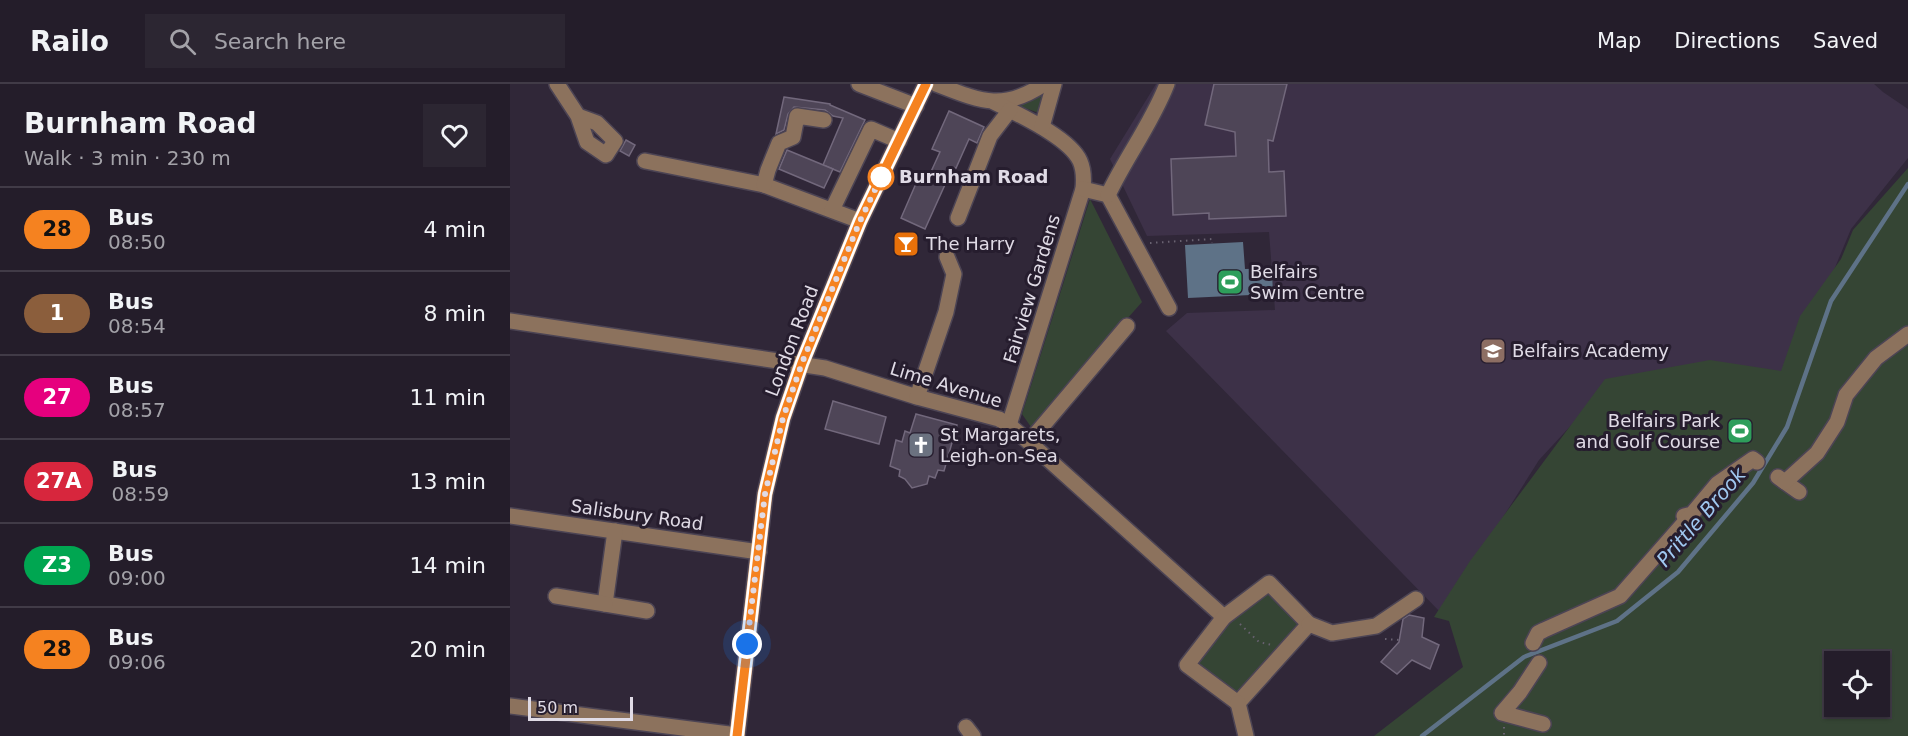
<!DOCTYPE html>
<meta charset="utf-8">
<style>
body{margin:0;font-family:"DejaVu Sans",sans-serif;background:#2c2632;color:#f1f3f6;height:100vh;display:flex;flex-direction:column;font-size:22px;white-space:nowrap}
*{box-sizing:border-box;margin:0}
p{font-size:20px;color:#a3a2a8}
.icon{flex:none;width:33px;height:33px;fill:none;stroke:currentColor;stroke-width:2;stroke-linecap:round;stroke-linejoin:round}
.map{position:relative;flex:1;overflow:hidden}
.sheet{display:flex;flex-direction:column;background:#241d2a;width:510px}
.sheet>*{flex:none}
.badge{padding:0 12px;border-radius:20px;font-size:21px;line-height:39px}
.buttons{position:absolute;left:1314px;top:567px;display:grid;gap:12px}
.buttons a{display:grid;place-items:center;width:66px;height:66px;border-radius:0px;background:#241d2a;box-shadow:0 2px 4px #0004,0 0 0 2px #413b47;font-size:30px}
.scale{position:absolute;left:18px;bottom:15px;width:105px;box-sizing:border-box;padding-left:6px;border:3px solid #e0dbe6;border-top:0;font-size:16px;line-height:21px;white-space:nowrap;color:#e0dbe6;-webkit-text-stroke:4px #261d2e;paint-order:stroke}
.you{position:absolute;width:30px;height:30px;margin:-15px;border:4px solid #fff;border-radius:50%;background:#1a73e8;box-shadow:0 0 0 9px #1a73e833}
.map>.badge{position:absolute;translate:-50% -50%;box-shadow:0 0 0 3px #fff}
.round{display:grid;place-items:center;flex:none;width:63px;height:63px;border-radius:0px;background:#2c2632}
.head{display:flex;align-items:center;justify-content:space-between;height:102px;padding:0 24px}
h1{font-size:28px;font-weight:600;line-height:45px}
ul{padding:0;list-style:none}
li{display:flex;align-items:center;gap:18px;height:84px;padding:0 24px;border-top:2px solid #413b47}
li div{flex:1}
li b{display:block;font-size:22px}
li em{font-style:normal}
li .badge{min-width:66px;font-weight:700;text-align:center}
header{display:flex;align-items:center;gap:36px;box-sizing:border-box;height:84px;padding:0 30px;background:#241d2a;border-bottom:2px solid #413b47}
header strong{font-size:28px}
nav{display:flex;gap:33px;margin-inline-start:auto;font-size:21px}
.search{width:420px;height:54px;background:#2c2632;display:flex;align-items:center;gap:15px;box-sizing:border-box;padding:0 21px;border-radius:0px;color:#a3a2a8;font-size:22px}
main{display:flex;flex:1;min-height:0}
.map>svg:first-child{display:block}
.built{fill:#3d3148}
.green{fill:#354534;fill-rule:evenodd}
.water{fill:#5e7287}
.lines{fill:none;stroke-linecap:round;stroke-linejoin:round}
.stream{stroke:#5e7287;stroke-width:4.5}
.building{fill:#4e4557;stroke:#72687c;stroke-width:1.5}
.minor-casing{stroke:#4c4454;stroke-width:18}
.major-casing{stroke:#4c4454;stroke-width:18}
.path{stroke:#696271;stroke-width:2;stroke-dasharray:1.5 4.5;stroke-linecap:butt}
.minor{stroke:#8c725d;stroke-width:15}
.major{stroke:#edb98b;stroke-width:15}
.line-casing{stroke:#fff;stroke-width:14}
.line{stroke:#f58220;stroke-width:9}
.walk{stroke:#e0dbe6;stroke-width:6;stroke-dasharray:0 10.8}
.stop-dot{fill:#fff;stroke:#f58220;stroke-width:3}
.labels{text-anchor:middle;stroke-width:6;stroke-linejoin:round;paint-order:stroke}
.stop-label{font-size:18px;font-weight:bold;fill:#e0dbe6;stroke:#261d2e;text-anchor:start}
.poi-label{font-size:18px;fill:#e0dbe6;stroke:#261d2e;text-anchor:start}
.street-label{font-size:18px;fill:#e0dbe6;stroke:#261d2e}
.water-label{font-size:20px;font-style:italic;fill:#a0c8f0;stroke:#261d2e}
</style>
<header>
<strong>Railo</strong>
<div class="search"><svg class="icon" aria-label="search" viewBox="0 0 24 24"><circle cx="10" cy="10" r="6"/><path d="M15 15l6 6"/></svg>Search here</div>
<nav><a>Map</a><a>Directions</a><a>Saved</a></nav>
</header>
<main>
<section class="sheet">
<div class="head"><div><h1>Burnham Road</h1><p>Walk · 3 min · 230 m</p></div><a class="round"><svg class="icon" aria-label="heart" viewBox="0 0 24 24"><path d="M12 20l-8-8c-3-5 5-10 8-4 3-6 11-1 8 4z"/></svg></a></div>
<ul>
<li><span class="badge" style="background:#f58220;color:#111">28</span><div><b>Bus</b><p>08:50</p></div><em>4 min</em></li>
<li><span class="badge" style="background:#8b5e3c;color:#fff">1</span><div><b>Bus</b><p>08:54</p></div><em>8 min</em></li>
<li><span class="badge" style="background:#e6007e;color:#fff">27</span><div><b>Bus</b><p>08:57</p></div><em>11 min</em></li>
<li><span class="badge" style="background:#d7263d;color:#fff">27A</span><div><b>Bus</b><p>08:59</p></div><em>13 min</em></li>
<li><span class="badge" style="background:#00a651;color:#fff">Z3</span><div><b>Bus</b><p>09:00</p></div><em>14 min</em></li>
<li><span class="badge" style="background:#f58220;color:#111">28</span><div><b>Bus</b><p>09:06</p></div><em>20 min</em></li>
</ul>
</section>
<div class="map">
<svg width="1398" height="652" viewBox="0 0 1398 652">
<rect width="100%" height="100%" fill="#302738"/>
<path class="built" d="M646,0H1364L1373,8L1398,25V74L1341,145L1271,313L1091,309L1029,376L932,530L656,247L677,229L765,226L759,148L637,152L600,75Z"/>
<g class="green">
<path d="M532,8L534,10L530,27L526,28L509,22V19Z"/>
<path d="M1398,84V652H864L953,583L939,537L924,533L960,477L1095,295L1200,276L1271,287L1290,232L1331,175L1343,146ZM1324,578H1370V622H1324Z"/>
<path d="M580,115L632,218L521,343L512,330Z"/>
<path d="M758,505L792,540L727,614L683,581L718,536Z"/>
</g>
<path class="water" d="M733,158L735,185L762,184L763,210L678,214L675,161Z"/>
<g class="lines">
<path class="stream" d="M912,652L1014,573L1107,537L1168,488L1243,399L1277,343L1321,217L1398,100"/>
</g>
<g class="building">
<path d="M704,0H777L763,57L758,56L759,88L774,87L776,132L699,135V129L663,131L661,75L726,72L725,48L695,41Z"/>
<path d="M274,13L320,20V21L355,36L330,88L313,81L333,34L323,32L315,26L284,23L278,30L274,46L266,50Z"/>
<path d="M439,27L474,43L467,59L459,55L446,84L443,83L415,145L391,134L411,88L419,92L430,68L422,65Z"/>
<path d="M116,56L125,61L119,72L110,67Z"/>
<path d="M277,66L323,85L314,104L269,85Z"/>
<path d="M323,317L376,333L369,360L315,345Z"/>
<path d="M406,330L447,341L434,387L428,386L425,394L419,392L417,400L402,404L395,395L389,392L390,386L380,382L386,356L392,358L395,347L400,349Z"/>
<path d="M899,531L914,534L912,553L929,561L920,585L902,576L887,590L871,578L889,558L893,535Z"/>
</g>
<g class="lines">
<g class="minor-casing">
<g id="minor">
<path d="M47,0L68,32L77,58L96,71L105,57L87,39L68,32"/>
<path d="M349,0L406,22"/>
<path d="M426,0C470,17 492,28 534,0"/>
<path d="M484,18C507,30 559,53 570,77C574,86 574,95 573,105L499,341"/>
<path d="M532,43L544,0"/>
<path d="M135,77L254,101L350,137"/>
<path d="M254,101L258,86L269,59L283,53L287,32L314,36"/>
<path d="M573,105L598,111L659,224"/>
<path d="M598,111C616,73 642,39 657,0"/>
<path d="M322,126L361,45L389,57"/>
<path d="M448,134L480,52L500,26"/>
<path d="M0,237L315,284L407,313L489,335L499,341L519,358L714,533"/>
<path d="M407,313L436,228L444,190L437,173"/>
<path d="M519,358L617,242"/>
<path d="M1268,393L1289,408"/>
<path d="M1275,398L1307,369L1327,338L1336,311L1366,274L1398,250"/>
<path d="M0,432L249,468"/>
<path d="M1174,432L1182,430L1207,400L1243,375L1247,378"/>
<path d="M105,447L95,520L137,527"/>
<path d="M759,499L799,540L728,619L677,581L714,533Z"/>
<path d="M46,512L95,520"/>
<path d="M799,540L822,549L866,542L906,515"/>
<path d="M1023,559L1028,549L1034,546L1110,512L1182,430"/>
<path d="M1029,579L1010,608L992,629L1033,640"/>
<path d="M728,619L736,652"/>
<path d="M0,622L227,651"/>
<path d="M456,643L463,652"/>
</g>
</g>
<g class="major-casing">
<path id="major" d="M227,652L255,410L273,334L292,279L350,137L416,0"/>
</g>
<g class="path">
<path d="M640,159L702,155V159"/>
<path d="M730,540L749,558L762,561"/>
<path d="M875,555L890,556"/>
<path d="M994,643V652"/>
</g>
<use href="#minor" class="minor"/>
<use href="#major" class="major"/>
</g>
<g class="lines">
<g class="line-casing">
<path id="line" d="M227,652L255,410L273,334L292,279L350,137L416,0"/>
</g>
<use href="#line" class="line"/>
<path class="walk" d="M237,560L255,410L273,334L292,279L350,137L371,93"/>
</g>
<defs>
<g id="bar-square" transform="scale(1.35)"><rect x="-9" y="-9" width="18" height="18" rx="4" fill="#e8710a" stroke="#261d2e"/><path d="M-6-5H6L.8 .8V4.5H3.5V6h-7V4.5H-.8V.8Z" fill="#fff"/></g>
<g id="stadium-square" transform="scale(1.35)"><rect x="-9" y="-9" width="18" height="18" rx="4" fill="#2e9e5b" stroke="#261d2e"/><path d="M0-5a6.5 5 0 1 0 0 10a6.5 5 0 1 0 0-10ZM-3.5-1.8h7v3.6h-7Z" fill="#fff"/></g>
<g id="school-square" transform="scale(1.35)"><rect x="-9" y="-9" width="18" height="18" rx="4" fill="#8d6e63" stroke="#261d2e"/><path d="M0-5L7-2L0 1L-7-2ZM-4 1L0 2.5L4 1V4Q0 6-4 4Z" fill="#fff"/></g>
<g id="church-square" transform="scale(1.35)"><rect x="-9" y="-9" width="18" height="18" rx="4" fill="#6b7280" stroke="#261d2e"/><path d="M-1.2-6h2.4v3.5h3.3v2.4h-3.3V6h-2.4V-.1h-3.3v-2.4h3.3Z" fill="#fff"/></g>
</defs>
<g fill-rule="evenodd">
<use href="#bar-square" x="396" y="160"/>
<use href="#stadium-square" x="720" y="198"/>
<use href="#school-square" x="983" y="267"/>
<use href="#stadium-square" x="1230" y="347"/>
<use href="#church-square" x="411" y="361"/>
</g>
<circle class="stop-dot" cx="371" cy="93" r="12"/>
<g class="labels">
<g class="stop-label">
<text x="389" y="99">Burnham Road</text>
</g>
<g class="poi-label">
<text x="416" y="166">The Harry</text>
<text x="740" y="194">Belfairs<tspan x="740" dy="21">Swim Centre</tspan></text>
<text x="1002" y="273">Belfairs Academy</text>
<text x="1210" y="343" text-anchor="end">Belfairs Park<tspan x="1210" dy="21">and Golf Course</tspan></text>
<text x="430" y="357">St Margarets,<tspan x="430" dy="21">Leigh-on-Sea</tspan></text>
</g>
<g class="street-label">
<text transform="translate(522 205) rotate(-73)" y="6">Fairview Gardens</text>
<text transform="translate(282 257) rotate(-69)" y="6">London Road</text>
<text transform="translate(436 301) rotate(17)" y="6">Lime Avenue</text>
<text transform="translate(127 431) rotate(8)" y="6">Salisbury Road</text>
</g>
<g class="water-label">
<text transform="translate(1191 433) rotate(-49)" y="7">Prittle Brook</text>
</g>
</g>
</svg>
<div class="buttons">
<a><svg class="icon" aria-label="locate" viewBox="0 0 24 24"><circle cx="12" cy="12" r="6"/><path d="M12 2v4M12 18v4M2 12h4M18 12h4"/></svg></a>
</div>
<div class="scale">50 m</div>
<div class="you" style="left:237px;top:560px"></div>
</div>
</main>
